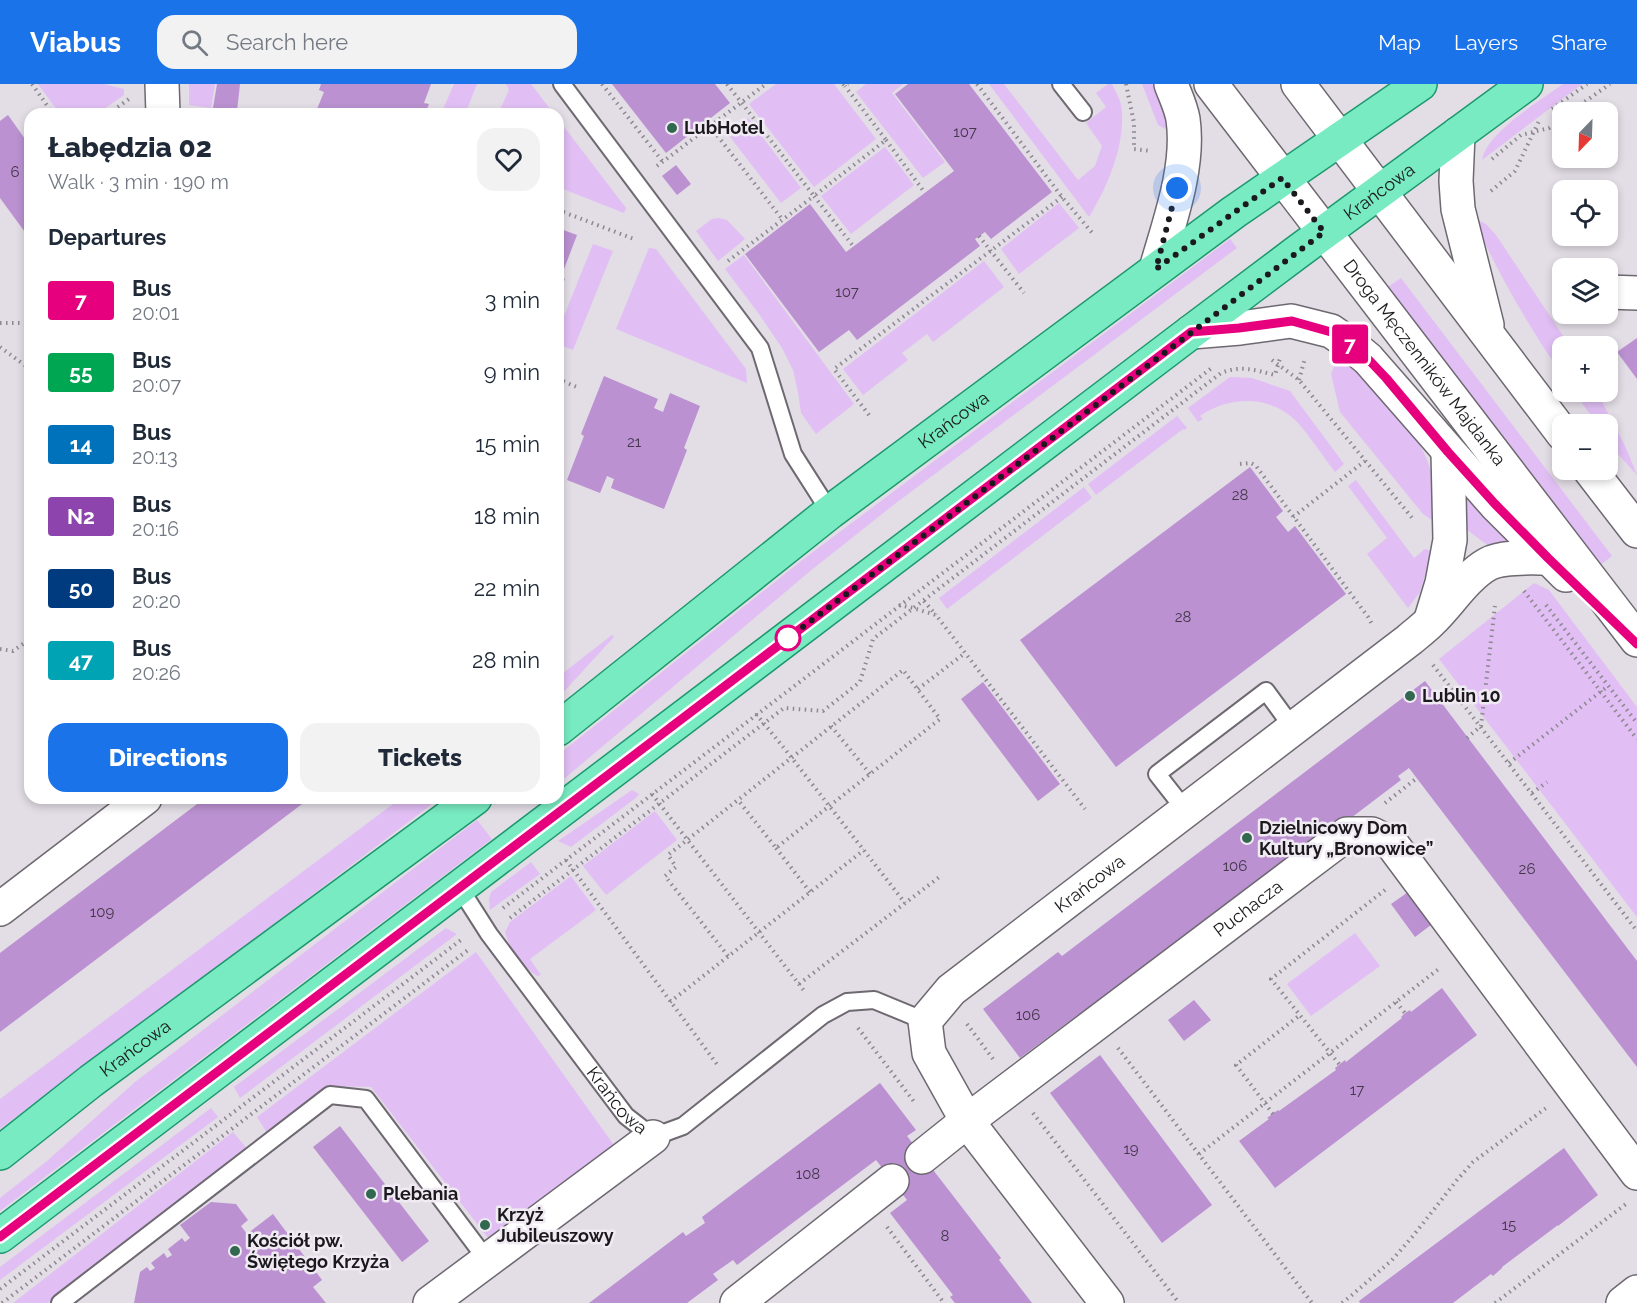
<!DOCTYPE html>
<meta charset="utf-8">
<style>
body{margin:0;font-family:Raleway,sans-serif;background:#f2f2f3;color:#1f2937;height:100vh;display:flex;flex-direction:column;font-size:22px;white-space:nowrap}
*{box-sizing:border-box;margin:0}
p{font-size:20px;color:#747a83}
.icon{flex:none;width:33px;height:33px;fill:none;stroke:currentColor;stroke-width:2;stroke-linecap:round;stroke-linejoin:round}
.map{position:relative;flex:1;overflow:hidden}
.panel{position:absolute;left:24px;top:24px;width:540px;height:696px;display:flex;flex-direction:column;background:#fff;border-radius:18px;box-shadow:0 3px 9px #0003}
.panel>*{flex:none}
.badge{padding:0 12px;border-radius:4px;font-size:21px;line-height:39px}
.needle{width:39px;rotate:203deg}
.tools{position:absolute;left:1552px;top:18px;display:grid;gap:12px}
.tools a{display:grid;place-items:center;width:66px;height:66px;border-radius:12px;background:#fff;box-shadow:0 3px 9px #0003;font-size:30px}
.you{position:absolute;width:30px;height:30px;margin:-15px;border:4px solid #fff;border-radius:50%;background:#1a73e8;box-shadow:0 0 0 9px #1a73e833}
.map>.badge{position:absolute;translate:-50% -50%;box-shadow:0 0 0 3px #fff}
h2{padding:0 24px;font-size:22px;line-height:54px}
.round{display:grid;place-items:center;flex:none;width:63px;height:63px;border-radius:18px;background:#f2f2f3}
.summary{display:flex;align-items:center;justify-content:space-between;height:102px;padding:0 24px}
h1{font-size:28px;font-weight:800;line-height:45px}
.button{display:flex;gap:12px;margin-top:auto;padding:12px 24px}
.button a{flex:1;height:69px;border-radius:18px;background:#1a73e8;color:#fff;font-size:24px;font-weight:800;line-height:69px;text-align:center}
.button a+a{background:#f2f2f3;color:#1f2937}
ul{padding:0;list-style:none}
li{display:flex;align-items:center;gap:18px;height:72px;padding:0 24px}
li div{flex:1}
li b{display:block;font-size:22px}
li em{font-style:normal}
li .badge{min-width:66px;font-weight:700;text-align:center}
header{display:flex;align-items:center;gap:36px;box-sizing:border-box;height:84px;padding:0 30px;background:#1a73e8;color:#fff}
header strong{font-size:28px}
nav{display:flex;gap:33px;margin-inline-start:auto;font-size:21px}
.search{width:420px;height:54px;background:#f2f2f3;display:flex;align-items:center;gap:15px;box-sizing:border-box;padding:0 21px;border-radius:18px;color:#747a83;font-size:22px}
.map>svg:first-child{display:block}
.green{fill:#e1bff4}
.building{fill:#bb91d1}
.lines{fill:none;stroke-linecap:round;stroke-linejoin:round}
.service-casing{stroke:#6e6971;stroke-width:20}
.minor-casing{stroke:#6e6971;stroke-width:36}
.tertiary-casing{stroke:#6e6971;stroke-width:36}
.primary-casing{stroke:#1d986e;stroke-width:36}
.path{stroke:#8c888f;stroke-width:4;stroke-dasharray:1.5 4.5;stroke-linecap:butt}
.service{stroke:#fff;stroke-width:16}
.minor{stroke:#fff;stroke-width:33}
.tertiary{stroke:#fff;stroke-width:33}
.primary{stroke:#78ebc2;stroke-width:33}
.line-casing{stroke:#fff;stroke-width:14}
.line{stroke:#e6007e;stroke-width:9}
.walk{stroke:#1b191d;stroke-width:6;stroke-dasharray:0 10.8}
.poi-dot{fill:#32684f;stroke:#f0eaf3;stroke-width:2}
.stop-dot{fill:#fff;stroke:#e6007e;stroke-width:3}
.labels{text-anchor:middle;stroke-width:5;stroke-linejoin:round;paint-order:stroke}
.number-label{font-size:15px;fill:#43374a}
.poi-label{font-size:18px;font-weight:bold;fill:#1b191d;stroke:#f0eaf3;text-anchor:start}
.street-label{font-size:18px;fill:#1b191d;stroke:#f0eaf3}
</style>
<header>
<strong>Viabus</strong>
<div class="search"><svg class="icon" aria-label="search" viewBox="0 0 24 24"><circle cx="10" cy="10" r="6"/><path d="M15 15l6 6"/></svg>Search here</div>
<nav><a>Map</a><a>Layers</a><a>Share</a></nav>
</header>
<div class="map">
<svg width="1637" height="1219" viewBox="0 0 1637 1219">
<rect width="100%" height="100%" fill="#e3dde6"/>
<g class="green">
<path d="M38,0H104L124,5V11L97,30H60Z"/>
<path d="M189,0H215L211,24L189,21Z"/>
<path d="M454,0H477L465,30H441Z"/>
<path d="M506,0H531L554,30H498L509,6Z"/>
<path d="M776,0H834L876,55L814,103L749,20Z"/>
<path d="M866,0H903L892,9L945,78L923,94L856,8Z"/>
<path d="M989,0H1004L1078,96L1095,82L1102,62L1086,39L1106,23L1096,9L1108,0H1112C1115,7 1120,14 1121,21C1127,57 1108,103 1089,133Z"/>
<path d="M1142,0H1157L1169,47L1158,41Z"/>
<path d="M1563,0H1582L1482,76C1486,49 1541,16 1563,0Z"/>
<path d="M748,34L801,104L781,119L727,49Z"/>
<path d="M558,35L626,124L624,129L558,103Z"/>
<path d="M885,63L914,101L851,150L821,112Z"/>
<path d="M1059,119L1079,144L1019,190L1001,165Z"/>
<path d="M719,134L727,136L745,155L718,177L696,147L712,135Z"/>
<path d="M1473,134L1486,140L1496,151L1570,262H1563V292C1528,242 1498,189 1473,134Z"/>
<path d="M1230,155L1237,164L896,419L809,488L558,700V671L801,477Z"/>
<path d="M593,160L613,167L573,266L558,260V247Z"/>
<path d="M649,164L656,165L746,285L747,299L616,245Z"/>
<path d="M744,171L854,320L816,350L801,329L798,308L793,286L782,264L759,230L725,185Z"/>
<path d="M984,177L1004,203L933,258L927,250L902,269L908,276L863,311L843,285Z"/>
<path d="M1401,194L1612,472L1599,482L1388,203Z"/>
<path d="M1339,271C1368,297 1413,339 1427,376C1435,396 1436,418 1438,440L1423,430L1340,328L1331,290Z"/>
<path d="M1230,293L1252,294L1290,307L1344,380L1335,388C1323,372 1311,354 1298,339C1272,311 1230,311 1200,332L1203,335L1198,338L1188,324Z"/>
<path d="M1574,308H1597L1626,364L1637,391L1617,369L1608,356V340H1597Z"/>
<path d="M1177,332L1187,344L1184,346L1183,345L1096,411L1088,400Z"/>
<path d="M1356,396L1414,474L1425,465L1432,467L1420,508L1408,524L1367,470L1387,454L1348,402Z"/>
<path d="M1084,403L1092,414L947,525L939,514Z"/>
<path d="M1467,407L1513,459L1493,465L1467,446Z"/>
<path d="M1534,499L1549,506L1637,623V833L1439,575Z"/>
<path d="M612,551L614,553L558,614V593Z"/>
<path d="M632,706L639,710L637,713L571,763L558,757Z"/>
<path d="M401,714H440L225,877L0,1045V1015Z"/>
<path d="M655,727L677,756L606,811L583,782Z"/>
<path d="M477,736L492,755L0,1127V1114L47,1077L135,998Z"/>
<path d="M531,778L540,790L490,826L489,815L491,808Z"/>
<path d="M571,792L596,826L530,875L541,891L538,892C525,886 508,863 505,848L510,838Z"/>
<path d="M446,844L457,850L240,1014L234,1003Z"/>
<path d="M1355,849L1380,882L1311,932L1287,900Z"/>
<path d="M476,868L616,1064L492,1159L371,1003L330,1002L269,1052L257,1033Z"/>
<path d="M211,1024L218,1033L0,1196V1183Z"/>
<path d="M233,1048L250,1068L48,1219H13Z"/>
</g>
<g class="building">
<path d="M217,0H240L237,27L213,24Z"/>
<path d="M321,0H431L424,19L429,20L425,30H315L324,8L319,6Z"/>
<path d="M612,0H715L730,19L666,69Z"/>
<path d="M908,0H969L1052,108L991,155L985,148L975,155L980,162L857,256L849,246L819,268L745,170L810,120L846,168L954,87L895,10Z"/>
<path d="M8,31L30,62V155L0,114V37Z"/>
<path d="M676,81L691,100L677,111L662,92Z"/>
<path d="M558,144L577,151L561,193L565,195L558,212Z"/>
<path d="M1637,254V295L1617,268Z"/>
<path d="M604,292L658,315L654,324L663,328L670,309L700,322L684,364L687,366L664,425L611,404L614,395L607,392L600,409L567,396L584,352L581,350Z"/>
<path d="M1250,383L1283,427L1276,433L1288,448L1295,442L1346,510L1116,683L1020,556Z"/>
<path d="M1425,597L1637,877V983L1409,684L1398,692L1401,696L1083,937L1079,930L1020,974L983,925L1058,868L1062,872Z"/>
<path d="M983,598L1060,700L1038,717L961,615Z"/>
<path d="M205,714H310L0,948V869Z"/>
<path d="M1411,806L1435,838L1415,853L1391,820Z"/>
<path d="M1442,904L1477,951L1275,1104L1239,1057L1269,1035L1267,1034L1278,1026L1279,1027L1336,986L1335,984L1345,976L1346,978L1402,934L1401,933L1405,929L1410,926L1411,928Z"/>
<path d="M1194,916L1211,936L1184,957L1168,936Z"/>
<path d="M1100,971L1212,1121L1162,1159L1050,1009Z"/>
<path d="M880,999L916,1046L907,1052L1001,1174L999,1176L1032,1219H955L950,1213L953,1211L890,1129L907,1116L876,1076L737,1181L733,1176L713,1190L718,1196L687,1219H589L683,1148L686,1152L705,1139L702,1133Z"/>
<path d="M340,1042L429,1157L402,1178L313,1063Z"/>
<path d="M1564,1064L1598,1111L1558,1142V1141L1502,1183V1184L1493,1192L1491,1190L1453,1219H1360L1359,1217Z"/>
<path d="M211,1118L236,1120L248,1136L241,1142L247,1150L273,1130L322,1196L313,1203L326,1219H134L140,1188L147,1183L150,1187L155,1184L151,1179L164,1169L167,1174L172,1171L168,1165L182,1154L185,1158L190,1154L180,1141Z"/>
</g>
<g class="lines">
<g class="service-casing">
<g id="service">
<path d="M562,0L760,264L793,370L830,428"/>
<path d="M1061,0L1083,28"/>
<path d="M1186,727L1157,690L1266,607L1293,644"/>
<path id="s1" d="M459,803L489,850L626,1032L653,1053L683,1042L823,931L847,918L874,916L925,937"/>
<path d="M60,1219L330,1011L366,1015L487,1176"/>
</g>
</g>
<g class="minor-casing">
<g id="minor">
<path d="M162,0L163,30"/>
<path d="M1608,208L1637,209"/>
<path d="M1432,532L1442,499L1450,456L1448,368"/>
<path d="M0,825L145,714"/>
<path id="s2" d="M922,1073L967,1037L1347,750H1372L1392,760L1637,1089"/>
<path d="M430,1219L653,1053"/>
<path d="M737,1219L892,1097"/>
<path id="s3" d="M1107,1219L967,1037L929,969L925,937L951,906L1409,556C1416,550 1424,544 1431,537C1449,520 1466,492 1488,480C1503,472 1531,474 1548,474"/>
<path d="M1623,1219L1637,1208"/>
</g>
</g>
<g class="tertiary-casing">
<g id="tertiary">
<path id="s4" d="M1211,0L1637,556"/>
<path d="M1298,0L1563,350"/>
<path d="M1458,50L1456,97L1458,125L1487,241"/>
<path d="M1156,185C1169,139 1190,83 1183,35C1181,23 1175,11 1171,0"/>
<path d="M1191,248L1240,244L1291,237L1331,247L1350,260L1368,275L1495,420L1566,491"/>
<path d="M1590,386L1637,447"/>
</g>
</g>
<g class="primary-casing">
<g id="primary">
<path id="s5" d="M558,645L830,428L1234,128L1420,0"/>
<path id="s6" d="M0,1069L91,997L475,714"/>
<path id="s7" d="M0,1152L1191,248L1296,169L1526,0"/>
</g>
</g>
<g class="path">
<path d="M32,0L53,30"/>
<path d="M602,0L663,78"/>
<path d="M727,0L814,112L886,56L845,2"/>
<path d="M843,0L845,2L848,0"/>
<path d="M977,0L1062,113L1094,151"/>
<path d="M1126,0L1134,39V65L1151,67"/>
<path d="M1552,25L1587,0"/>
<path d="M1570,28L1610,0"/>
<path d="M108,30L129,15"/>
<path d="M710,42L782,135"/>
<path d="M886,56L925,109"/>
<path d="M1492,75L1521,51L1549,44L1563,34"/>
<path d="M657,82L766,0"/>
<path d="M1491,107L1515,87L1540,35"/>
<path d="M558,126L634,155"/>
<path d="M979,152L1024,209"/>
<path d="M728,177L814,112L854,163"/>
<path d="M0,239H30"/>
<path d="M0,263L30,285"/>
<path d="M1272,276L1299,296L1413,435"/>
<path d="M558,295L579,304"/>
<path d="M1299,296L1305,274"/>
<path d="M869,331L834,285L1062,113"/>
<path d="M1240,380L1251,379L1256,382L1368,533L1373,542"/>
<path d="M1293,433L1365,377"/>
<path d="M1524,507L1637,655"/>
<path d="M924,517L936,531"/>
<path d="M899,521L913,524L936,531L1085,725"/>
<path d="M1546,521L1637,639"/>
<path d="M0,565L13,567L30,555"/>
<path d="M1433,581L1637,847"/>
<path d="M918,605L965,569"/>
<path d="M756,630L784,664L905,819"/>
<path d="M831,642L870,690"/>
<path d="M1467,654L1481,642L1495,522"/>
<path d="M1509,679L1608,602"/>
<path d="M1532,709L1547,698"/>
<path d="M652,710L805,908"/>
<path d="M1385,719L1417,694"/>
<path d="M776,764L810,808"/>
<path d="M566,776L719,983"/>
<path d="M503,824L1213,283"/>
<path d="M510,834L784,624L823,627L860,598L873,555L1221,289C1241,281 1255,286 1275,291L1280,274"/>
<path d="M728,872L665,792L676,783L668,771L903,586L940,635L776,764L738,716"/>
<path d="M799,900L942,791"/>
<path d="M670,918L864,766"/>
<path d="M1396,918L1405,929"/>
<path d="M967,940L993,975"/>
<path d="M858,944L915,1019"/>
<path d="M1118,964L1312,1219"/>
<path d="M1339,980L1271,895L1385,806"/>
<path d="M1033,1029L1179,1219"/>
<path d="M1273,1030L1236,981L1300,931"/>
<path d="M1199,1070L1440,884"/>
<path d="M887,1143L944,1219"/>
<path d="M0,1205L461,856"/>
<path d="M2,1219L468,866"/>
<path d="M1342,1219L1352,1211L1392,1176L1413,1152L1457,1096L1473,1078L1546,1024"/>
<path d="M1495,1219L1626,1120"/>
</g>
<use href="#service" class="service"/>
<use href="#minor" class="minor"/>
<use href="#tertiary" class="tertiary"/>
<use href="#primary" class="primary"/>
</g>
<g class="lines">
<g class="line-casing">
<path id="line" d="M0,1153L1191,248L1239,244L1292,237L1331,248L1350,260L1368,275L1386,294L1448,368L1495,420L1548,474L1637,560"/>
</g>
<use href="#line" class="line"/>
<path class="walk" d="M788,554L787,555L1324,148L1282,94L1156,185L1177,104"/>
</g>
<g class="poi-dot">
<circle cx="672" cy="44" r="6"/>
<circle cx="1410" cy="612" r="6"/>
<circle cx="1247" cy="754" r="6"/>
<circle cx="371" cy="1110" r="6"/>
<circle cx="485" cy="1141" r="6"/>
<circle cx="235" cy="1167" r="6"/>
</g>
<circle class="stop-dot" cx="788" cy="554" r="12"/>
<g class="labels">
<g class="number-label">
<text x="965" y="53">107</text>
<text x="15" y="93">6</text>
<text x="847" y="213">107</text>
<text x="634" y="363">21</text>
<text x="1240" y="416">28</text>
<text x="1183" y="538">28</text>
<text x="1235" y="787">106</text>
<text x="1527" y="790">26</text>
<text x="102" y="833">109</text>
<text x="1028" y="936">106</text>
<text x="1357" y="1011">17</text>
<text x="1131" y="1070">19</text>
<text x="808" y="1095">108</text>
<text x="1509" y="1146">15</text>
<text x="945" y="1157">8</text>
</g>
<g class="poi-label">
<text x="684" y="50">LubHotel</text>
<text x="1422" y="618">Lublin 10</text>
<text x="1259" y="750">Dzielnicowy Dom<tspan x="1259" dy="21">Kultury „Bronowice”</tspan></text>
<text x="383" y="1116">Plebania</text>
<text x="497" y="1137">Krzyż<tspan x="497" dy="21">Jubileuszowy</tspan></text>
<text x="247" y="1163">Kościół pw.<tspan x="247" dy="21">Świętego Krzyża</tspan></text>
</g>
<g class="street-label">
<text dy="6" stroke="none"><textPath href="#s7" startOffset="1730">Krańcowa</textPath></text>
<text dy="6" stroke="none"><textPath href="#s4" startOffset="351">Droga Męczenników Majdanka</textPath></text>
<text dy="6" stroke="none"><textPath href="#s5" startOffset="502">Krańcowa</textPath></text>
<text dy="6" stroke="none"><textPath href="#s3" startOffset="555">Krańcowa</textPath></text>
<text dy="6" stroke="none"><textPath href="#s2" startOffset="410">Puchacza</textPath></text>
<text dy="6" stroke="none"><textPath href="#s6" startOffset="171">Krańcowa</textPath></text>
<text dy="6" stroke="none"><textPath href="#s1" startOffset="266">Krańcowa</textPath></text>
</g>
</g>
</svg>
<div class="tools">
<a><svg class="needle" viewBox="-14 -14 28 28"><path d="M0-13l5 13h-10z" fill="#e53935"/><path d="M0 13l5-13h-10z" fill="#747a83"/></svg></a>
<a><svg class="icon" aria-label="locate" viewBox="0 0 24 24"><circle cx="12" cy="12" r="6"/><path d="M12 2v4M12 18v4M2 12h4M18 12h4"/></svg></a>
<a><svg class="icon" aria-label="layers" viewBox="0 0 24 24"><path d="M12 4l9 5-9 5-9-5zM3 14l9 5 9-5"/></svg></a>
<a>+</a>
<a>−</a>
</div>
<div class="you" style="left:1177px;top:104px"></div>
<b class="badge" style="left:1350px;top:260px;background:#e6007e;color:#fff">7</b>
<section class="panel">
<div class="summary"><div><h1>Łabędzia 02</h1><p>Walk · 3 min · 190 m</p></div><a class="round"><svg class="icon" aria-label="heart" viewBox="0 0 24 24"><path d="M12 20l-8-8c-3-5 5-10 8-4 3-6 11-1 8 4z"/></svg></a></div>
<h2>Departures</h2>
<ul>
<li><span class="badge" style="background:#e6007e;color:#fff">7</span><div><b>Bus</b><p>20:01</p></div><em>3 min</em></li>
<li><span class="badge" style="background:#00a651;color:#fff">55</span><div><b>Bus</b><p>20:07</p></div><em>9 min</em></li>
<li><span class="badge" style="background:#0072bc;color:#fff">14</span><div><b>Bus</b><p>20:13</p></div><em>15 min</em></li>
<li><span class="badge" style="background:#8e44ad;color:#fff">N2</span><div><b>Bus</b><p>20:16</p></div><em>18 min</em></li>
<li><span class="badge" style="background:#003b80;color:#fff">50</span><div><b>Bus</b><p>20:20</p></div><em>22 min</em></li>
<li><span class="badge" style="background:#00a3b4;color:#fff">47</span><div><b>Bus</b><p>20:26</p></div><em>28 min</em></li>
</ul>
<div class="button"><a>Directions</a><a>Tickets</a></div>
</section>
</div>
